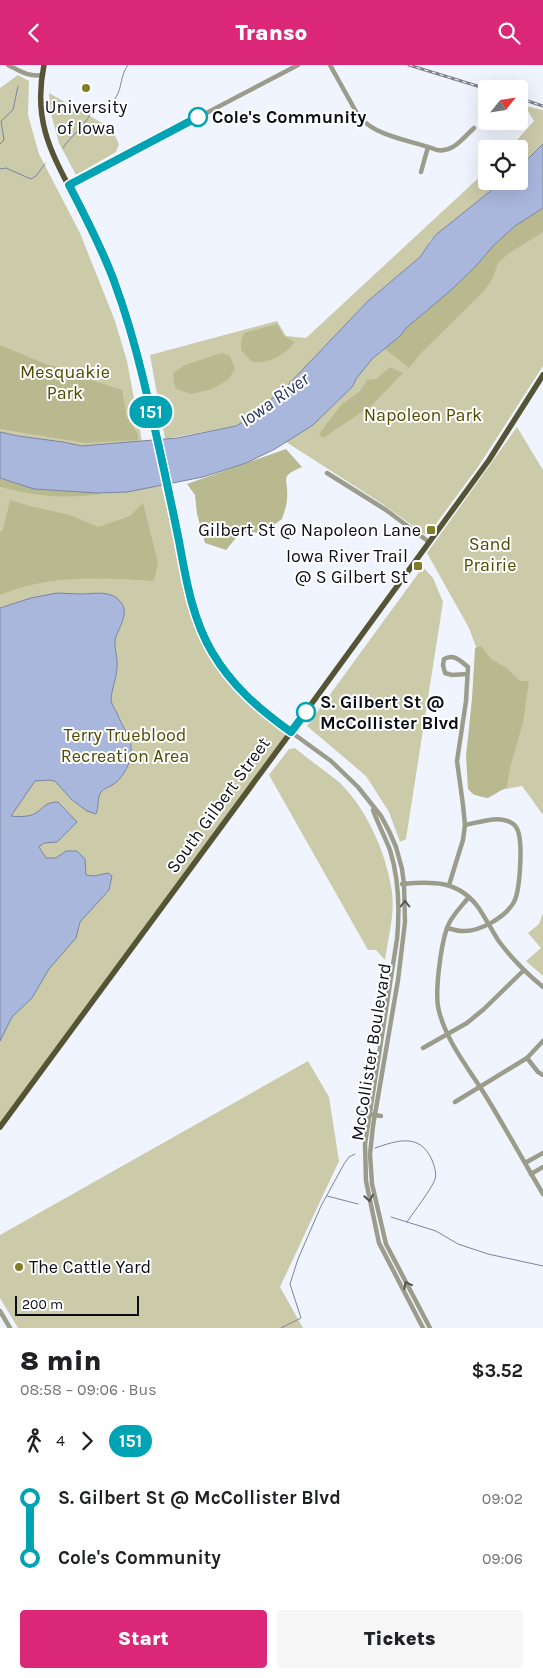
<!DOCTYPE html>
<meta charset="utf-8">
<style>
body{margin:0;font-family:Karla,sans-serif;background:#f6f6f6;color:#202124;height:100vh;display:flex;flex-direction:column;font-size:19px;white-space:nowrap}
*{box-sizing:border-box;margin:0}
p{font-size:16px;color:#757577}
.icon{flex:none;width:28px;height:28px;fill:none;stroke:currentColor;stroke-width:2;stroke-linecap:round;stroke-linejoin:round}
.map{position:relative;height:1263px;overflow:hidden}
.details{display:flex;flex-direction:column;background:#fff;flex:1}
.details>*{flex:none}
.badge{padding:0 10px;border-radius:16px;font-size:18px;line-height:32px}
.needle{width:32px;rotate:60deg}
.fabs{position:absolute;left:478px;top:15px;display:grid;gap:10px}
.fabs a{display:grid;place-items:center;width:50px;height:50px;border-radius:5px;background:#fff;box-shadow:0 5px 20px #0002;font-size:25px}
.scale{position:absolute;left:15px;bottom:12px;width:124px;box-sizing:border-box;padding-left:5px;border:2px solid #0b0d16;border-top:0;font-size:14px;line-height:18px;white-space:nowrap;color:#0b0d16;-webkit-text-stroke:4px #fff;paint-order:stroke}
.map>.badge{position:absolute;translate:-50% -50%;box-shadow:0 0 0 2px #fff}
.legs{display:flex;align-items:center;gap:8px;height:55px;padding:0 20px;font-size:16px}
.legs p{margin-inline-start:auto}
.overview{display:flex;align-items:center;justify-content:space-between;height:85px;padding:0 20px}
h1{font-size:28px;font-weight:800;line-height:38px}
.primary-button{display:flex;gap:10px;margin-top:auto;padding:10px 20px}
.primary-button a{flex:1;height:58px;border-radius:5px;background:#db2777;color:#fff;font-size:20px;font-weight:800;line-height:58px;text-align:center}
.primary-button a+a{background:#f6f6f6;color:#202124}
ul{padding:0 20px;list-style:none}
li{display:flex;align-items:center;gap:18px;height:60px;font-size:19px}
li i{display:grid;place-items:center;width:8px;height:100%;margin:0 6px;background:currentColor}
li i::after{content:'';width:12px;height:12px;margin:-6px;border:4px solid;border-radius:50%;background:#fff}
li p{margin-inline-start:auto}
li:first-child i{background:linear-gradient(#0000 50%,currentColor 0)}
li:last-child i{background:linear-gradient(currentColor 50%,#0000 0)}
header{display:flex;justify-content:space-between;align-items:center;height:65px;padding:0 20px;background:#db2777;color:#fff;font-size:22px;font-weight:800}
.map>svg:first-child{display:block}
.green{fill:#cbcbaa}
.forest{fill:#b9b990}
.water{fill:#aab7dd;stroke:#7a84a1}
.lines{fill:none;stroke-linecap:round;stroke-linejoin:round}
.stream{stroke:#7a84a1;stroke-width:1}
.minor{stroke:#9c9c8b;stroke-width:4.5}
.major{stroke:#555535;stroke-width:5.5}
.rail-casing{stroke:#7e818b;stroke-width:3}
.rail{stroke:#fff;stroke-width:1;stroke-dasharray:4;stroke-linecap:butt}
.oneway{stroke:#545450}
.line-1-casing{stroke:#fff;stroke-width:11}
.line-1{stroke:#00a3b4;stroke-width:8}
.poi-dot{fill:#817e25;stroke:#fff;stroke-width:2}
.stop-1-dot{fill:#fff;stroke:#00a3b4;stroke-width:2.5}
.labels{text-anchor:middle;stroke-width:4;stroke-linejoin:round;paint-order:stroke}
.poi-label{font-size:18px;fill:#0b0d16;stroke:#fff;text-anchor:end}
.stop-label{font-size:18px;font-weight:bold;fill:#0b0d16;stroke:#fff;text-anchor:start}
.park-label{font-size:18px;fill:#4e4b02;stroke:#fff}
.street-label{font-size:18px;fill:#0b0d16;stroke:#fff}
.water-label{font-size:19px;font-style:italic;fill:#283565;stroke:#fff}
</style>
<header><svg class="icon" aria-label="back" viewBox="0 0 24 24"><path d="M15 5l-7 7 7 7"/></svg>Transo<svg class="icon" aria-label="search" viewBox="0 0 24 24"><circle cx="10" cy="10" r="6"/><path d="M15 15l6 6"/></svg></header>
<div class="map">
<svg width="543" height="1263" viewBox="0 0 543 1263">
<rect width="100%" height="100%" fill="#f0f4fe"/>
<g class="green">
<path d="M18,10L29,16L28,50L39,89L80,168L115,256L127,296L143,382L83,385L0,370V23Z"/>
<path d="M49,28L111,63L119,79L116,87L76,110L59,78L51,49Z"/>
<path d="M525,41L543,45V79L519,103V84H509L534,56Z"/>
<path d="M486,106V116H503L430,175L426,185L420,192L368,236L286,322L246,355L236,361L165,374L150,290L277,256L286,271L306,273Z"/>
<path d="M543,143V301L478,402L427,471L381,438L286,377L313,360L353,321L356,314L372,294L400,271L406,263L436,239L474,203L494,180L515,161Z"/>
<path d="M517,362L543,405V750L522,721L473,730L468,692L476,582L469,563L427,488Z"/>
<path d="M0,414C32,423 70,428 104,428C123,428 143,424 161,420L165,436L170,435L194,544L228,610L291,667L0,1062Z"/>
<path d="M423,502L433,513L443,537L406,774L400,777L389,747L366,711L307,661Z"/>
<path d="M295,683C309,695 326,706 340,718C367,744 387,790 392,827C395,849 388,873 385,895L376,885H368L269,710L289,684Z"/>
<path d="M543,848V911L526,896L541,883L528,868L539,859Z"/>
<path d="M308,996L329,1032L339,1096L280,1222L303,1263H18L0,1233V1170Z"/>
</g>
<g class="forest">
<path d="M543,143V167L508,189L498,198L492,215L484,226L423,286L409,303L384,283L400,271L406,263L450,226L474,203L494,180L515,161Z"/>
<path d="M277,259L284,271L295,277C285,290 269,299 252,297L241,285V277L244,268Z"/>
<path d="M0,280L48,300L71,304L94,316L122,325L127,352L138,369V375L85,378L0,364Z"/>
<path d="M222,288L230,291L235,304L228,315L212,324L191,329L176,324L174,317L173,308L185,300Z"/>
<path d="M390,302L403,308L372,340L323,373L319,369L341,340L359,327L367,315L376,314Z"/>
<path d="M286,384L302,402C278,412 289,413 287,434C287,440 284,448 282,454L261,469L253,467L240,468L226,485L205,478L197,449L195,430L187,419Z"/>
<path d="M0,413L34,424L104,428C70,435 34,431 0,422Z"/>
<path d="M10,435L30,441L70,450L98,462L130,451L143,438L158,498L154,516C100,513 52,509 0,530V467L3,465Z"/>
<path d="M481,581L491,594L507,603L520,616H529L523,657L510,703L507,722L488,733C481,732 472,730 468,724L466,691L472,634L475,583Z"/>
</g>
<g class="water">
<path d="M543,79V143L515,161L494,180L474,203L450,226L406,263L400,271L372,294L356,314L353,321L313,360L275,384L246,398L203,412L127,427L97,428L34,424L0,413V367L18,371L63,377L82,381L177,373L236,361L246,355L286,322L368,236L420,192C427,183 430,175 438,168L503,116H519V103Z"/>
<path d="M57,528C65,528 72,529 80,529C94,529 113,524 122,539C129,549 118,564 115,575C114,583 117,589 117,597C118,610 112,622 111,634C111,639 115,644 117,648C123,664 135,676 130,694C128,703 121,714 114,719C110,722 104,723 101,727C97,733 99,742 96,749L87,746L71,734L55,716L49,715L35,716L11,751C18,752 30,752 36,748C45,742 45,737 58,737L77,757L57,777L44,778L39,782L46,793H56L66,786H77L85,794L86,810L94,811L108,808L112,811L109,825L80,857L76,873L49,904L32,933L12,952L0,976V543L31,533Z"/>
</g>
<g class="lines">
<g class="stream">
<path d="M94,42L96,38L108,40C124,30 118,13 128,0"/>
<path d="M0,79L4,75L1,56L13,45L18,21"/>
<path d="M63,83C71,71 82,63 90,50"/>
<path d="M0,104L6,103L31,114L36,111L45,99"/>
<path d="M375,1083C398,1075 420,1068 432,1095C434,1100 437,1109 435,1114C433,1122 413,1148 407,1157"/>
<path d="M327,1131L358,1139"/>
<path d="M391,1152L436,1166L458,1179L488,1189L543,1201"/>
<path d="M281,1263L301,1253L290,1219L298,1194L321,1141L344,1099L349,1092L355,1089"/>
</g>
<g class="minor">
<path d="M8,0C20,6 28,12 42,10"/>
<path d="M330,0L359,52C379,73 411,75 437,85C453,88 463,73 474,63"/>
<path d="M421,107L428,82"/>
<path d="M69,120L298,0"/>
<path d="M327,408L386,445L429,477"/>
<path d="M291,667L331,696L358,722L381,751L389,766L396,782L402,804L404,819L405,857L398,915L373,1061L370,1089L372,1119L386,1179L430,1263"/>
<path d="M373,745C378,759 385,772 390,785C399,814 400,843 397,874L365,1079L366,1116L379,1178L423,1263"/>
<path d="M402,819C431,816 458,815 478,842C485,852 491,864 498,875C511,893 526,908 543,922"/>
<path d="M449,820L463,775L465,760L463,740L457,696L466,636L468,602C461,596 453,588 444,594L443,600L445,608L452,610L467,609"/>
<path d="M469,832C461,842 451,851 447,863C441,880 434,929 439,946C447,978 470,1005 487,1033C506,1064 524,1097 543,1129"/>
<path d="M447,863C452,864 457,866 462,866C479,867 505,853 514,837C520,825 524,773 516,762C515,760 512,758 510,757C498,750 477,758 465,760"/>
<path d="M423,983L467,958L484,944L523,906"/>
<path d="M527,993L538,1007L543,1010"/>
<path d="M455,1037L527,993L543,976"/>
<path d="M361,1048L381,1051"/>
<path d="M525,1098L543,1088"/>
<path d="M531,1109L543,1102"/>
<path d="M0,1246L10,1263"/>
</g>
<g class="major">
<path d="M44,0C31,63 57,96 83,149C99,181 114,213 125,247C154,338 169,434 189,528C207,593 237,628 291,667"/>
<path d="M0,1062L291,667L489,395L543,310"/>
</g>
<g class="rail-casing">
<g id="rail">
<path d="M409,0L487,24"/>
<path d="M519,33L543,41"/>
</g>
</g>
<use href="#rail" class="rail"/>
</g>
<defs><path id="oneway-chevron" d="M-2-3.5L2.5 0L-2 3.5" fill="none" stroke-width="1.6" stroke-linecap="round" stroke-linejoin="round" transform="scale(1.25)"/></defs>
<g class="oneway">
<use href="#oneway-chevron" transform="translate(405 839) rotate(-90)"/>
<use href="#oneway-chevron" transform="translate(369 1133) rotate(81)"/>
<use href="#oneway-chevron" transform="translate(407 1220) rotate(-118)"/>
</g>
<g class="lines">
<g class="line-1-casing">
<path id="line-1" d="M198,52L69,120C85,151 102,183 114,216C126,248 135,280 143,313C156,367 168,422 179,476C186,514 192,553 212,587C232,621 260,645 291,667L306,647"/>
</g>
<use href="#line-1" class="line-1"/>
</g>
<g class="poi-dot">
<circle cx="86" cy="23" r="5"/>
<rect x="426" y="460" width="10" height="10" rx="2.5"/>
<rect x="413" y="496" width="10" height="10" rx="2.5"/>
<circle cx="19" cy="1202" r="5"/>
</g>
<g class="stop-1-dot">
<circle cx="198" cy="52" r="9"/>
<circle cx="306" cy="647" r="9"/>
</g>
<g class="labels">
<g class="poi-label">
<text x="86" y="48" text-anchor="middle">University<tspan x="86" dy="21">of Iowa</tspan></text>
<text x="421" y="471">Gilbert St @ Napoleon Lane</text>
<text x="408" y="497">Iowa River Trail<tspan x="408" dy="21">@ S Gilbert St</tspan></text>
<text x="29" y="1208" text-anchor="start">The Cattle Yard</text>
</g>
<g class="stop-label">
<text x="212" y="58">Cole's Community</text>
<text x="320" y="643">S. Gilbert St @<tspan x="320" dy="21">McCollister Blvd</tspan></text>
</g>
<g class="park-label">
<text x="65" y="313">Mesquakie<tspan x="65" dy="21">Park</tspan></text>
<text x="423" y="356">Napoleon Park</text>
<text x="490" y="485">Sand<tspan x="490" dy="21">Prairie</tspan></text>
<text x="125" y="676">Terry Trueblood<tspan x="125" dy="21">Recreation Area</tspan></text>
</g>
<g class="street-label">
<text transform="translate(218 740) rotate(-54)" y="6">South Gilbert Street</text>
<text transform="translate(371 987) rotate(-81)" y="6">McCollister Boulevard</text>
</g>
<g class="water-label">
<text transform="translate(274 334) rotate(-35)" y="7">Iowa River</text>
</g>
</g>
</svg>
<div class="fabs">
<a><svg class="needle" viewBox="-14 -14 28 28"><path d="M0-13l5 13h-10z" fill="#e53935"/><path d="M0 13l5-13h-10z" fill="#757577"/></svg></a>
<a><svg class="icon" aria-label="locate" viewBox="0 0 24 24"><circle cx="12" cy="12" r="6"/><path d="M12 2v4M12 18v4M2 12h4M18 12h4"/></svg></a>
</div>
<div class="scale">200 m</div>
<b class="badge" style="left:151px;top:347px;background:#00a3b4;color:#fff">151</b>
</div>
<section class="details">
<div class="overview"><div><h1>8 min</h1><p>08:58 – 09:06 · Bus</p></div><b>$3.52</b></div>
<div class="legs"><svg class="icon" aria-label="walk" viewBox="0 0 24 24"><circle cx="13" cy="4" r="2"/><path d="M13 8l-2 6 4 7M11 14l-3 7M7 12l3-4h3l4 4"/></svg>4<svg class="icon" aria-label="forward" viewBox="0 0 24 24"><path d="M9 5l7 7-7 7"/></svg><b class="badge" style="background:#00a3b4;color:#fff">151</b></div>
<ul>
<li><i style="color:#00a3b4"></i><b>S. Gilbert St @ McCollister Blvd</b><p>09:02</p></li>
<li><i style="color:#00a3b4"></i><b>Cole's Community</b><p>09:06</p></li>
</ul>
<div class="primary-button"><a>Start</a><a>Tickets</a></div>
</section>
